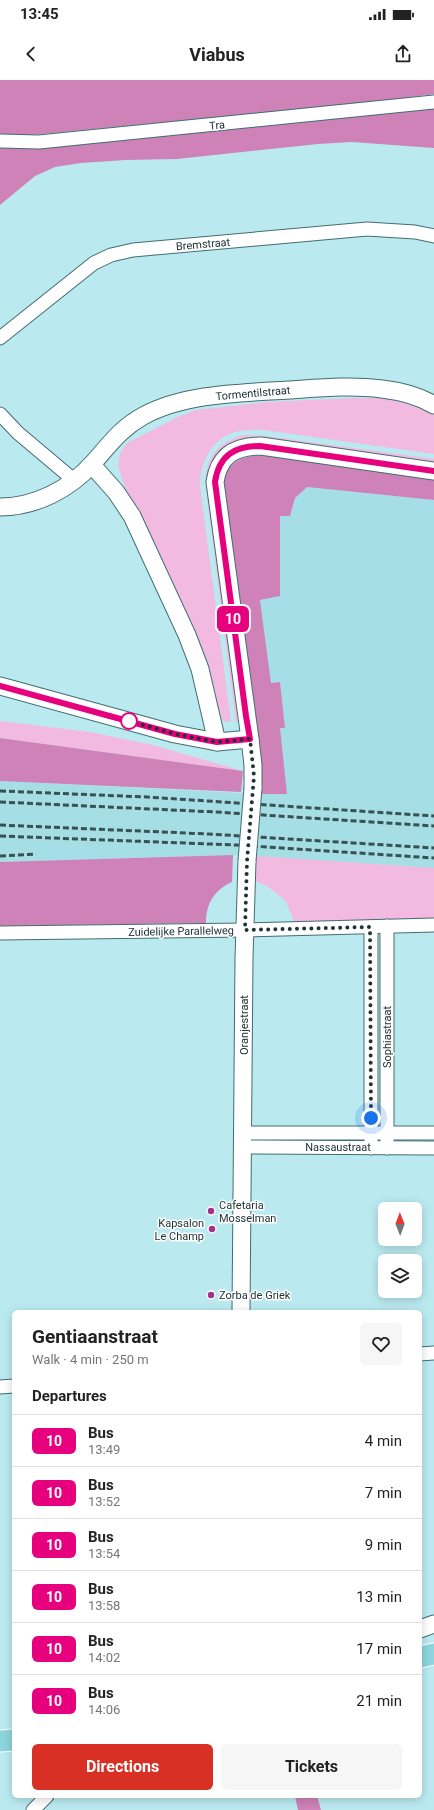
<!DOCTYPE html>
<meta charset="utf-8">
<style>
body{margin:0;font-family:Roboto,sans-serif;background:#f6f6f6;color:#222;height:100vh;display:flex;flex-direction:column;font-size:15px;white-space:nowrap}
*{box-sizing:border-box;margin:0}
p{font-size:13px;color:#767676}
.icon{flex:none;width:22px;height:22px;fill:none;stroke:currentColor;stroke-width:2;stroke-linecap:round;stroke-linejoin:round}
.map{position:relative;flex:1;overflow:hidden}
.side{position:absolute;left:12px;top:1230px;width:410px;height:488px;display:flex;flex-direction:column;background:#fff;border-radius:6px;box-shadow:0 2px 10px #0003}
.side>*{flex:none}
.badge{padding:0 8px;border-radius:6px;font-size:14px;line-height:26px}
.needle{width:26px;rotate:359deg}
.fabs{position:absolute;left:378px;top:1122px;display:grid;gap:8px}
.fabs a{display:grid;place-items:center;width:44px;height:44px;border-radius:6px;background:#fff;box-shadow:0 2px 10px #0003;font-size:20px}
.you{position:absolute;width:20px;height:20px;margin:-10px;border:3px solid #fff;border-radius:50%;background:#1a73e8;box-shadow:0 0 0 6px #1a73e833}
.map>.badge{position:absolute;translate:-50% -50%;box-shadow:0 0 0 2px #fff}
h2{padding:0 20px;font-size:15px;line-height:36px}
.round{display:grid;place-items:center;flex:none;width:42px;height:42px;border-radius:6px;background:#f6f6f6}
.head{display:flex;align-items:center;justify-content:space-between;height:68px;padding:0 20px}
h1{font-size:19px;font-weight:700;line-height:30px}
.cta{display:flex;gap:8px;margin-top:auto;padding:8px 20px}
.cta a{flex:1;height:46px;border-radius:6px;background:#d93025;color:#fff;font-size:16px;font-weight:700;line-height:46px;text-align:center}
.cta a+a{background:#f6f6f6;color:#222}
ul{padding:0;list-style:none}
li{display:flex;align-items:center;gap:12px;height:52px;padding:0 20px;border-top:1px solid #e0e0e0}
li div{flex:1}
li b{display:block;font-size:15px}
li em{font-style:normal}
li .badge{min-width:44px;font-weight:700;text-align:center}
.status{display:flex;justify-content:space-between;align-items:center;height:28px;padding:0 20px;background:#fff;direction:ltr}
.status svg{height:11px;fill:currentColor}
header{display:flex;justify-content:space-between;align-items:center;height:52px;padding:0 20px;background:#fff;font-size:18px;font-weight:700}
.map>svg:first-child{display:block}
.built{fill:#a5dee5}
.green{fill:#f2bae0}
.forest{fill:#ce82b7}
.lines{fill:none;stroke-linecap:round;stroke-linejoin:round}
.minor-casing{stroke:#416d72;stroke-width:15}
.tertiary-casing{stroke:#416d72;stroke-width:19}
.primary-casing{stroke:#fff;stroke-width:23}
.minor{stroke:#fff;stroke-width:13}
.tertiary{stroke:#fff;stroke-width:17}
.primary{stroke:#8dd5dd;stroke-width:21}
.rail{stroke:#395154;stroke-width:3;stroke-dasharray:6 3;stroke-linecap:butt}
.tertiary-bridge-casing{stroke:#416d72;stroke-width:19;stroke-linecap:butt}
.tertiary-bridge{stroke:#fff;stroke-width:17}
.line-casing{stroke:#fff;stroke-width:9}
.line{stroke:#e6007e;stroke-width:6}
.walk{stroke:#203335;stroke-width:4;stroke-dasharray:0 7.2}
.stop-dot{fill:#fff;stroke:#e6007e;stroke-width:2}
.poi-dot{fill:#a6318a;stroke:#fff;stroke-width:1.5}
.labels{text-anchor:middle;stroke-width:3;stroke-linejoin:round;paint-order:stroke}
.street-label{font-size:11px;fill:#203335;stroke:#fff}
.poi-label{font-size:11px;fill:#203335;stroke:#fff;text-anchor:start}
</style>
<div class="status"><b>13:45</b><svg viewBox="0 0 49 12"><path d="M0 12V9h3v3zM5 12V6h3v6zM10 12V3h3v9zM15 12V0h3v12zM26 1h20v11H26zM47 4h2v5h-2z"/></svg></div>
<header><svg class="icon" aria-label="back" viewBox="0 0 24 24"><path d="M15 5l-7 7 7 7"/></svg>Viabus<svg class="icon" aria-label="share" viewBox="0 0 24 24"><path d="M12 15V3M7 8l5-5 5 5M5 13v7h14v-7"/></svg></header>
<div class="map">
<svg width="434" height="1730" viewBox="0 0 434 1730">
<rect width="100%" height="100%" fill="#baeaf0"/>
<path class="built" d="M307,407L434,420V788L233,775L0,782V701L262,714L280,648H285L280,602L271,603L260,520L280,516V436H290L295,418Z"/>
<g class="green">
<path d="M354,318H386L421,328L434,335V374L263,350C254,350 243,350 235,352C211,359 200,383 200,406L231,642L223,641L219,629H215L130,423L118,386L120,373L127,363L180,336L196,330L267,322Z"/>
<path d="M243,355L266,356L434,379V384L260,359L220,373L240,642H236L205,402C207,375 218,363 243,355Z"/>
<path d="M0,641L90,652L153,665L243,691L0,658Z"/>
<path d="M256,776L434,788V838L294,842L286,821L267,806L255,801Z"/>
</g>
<g class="forest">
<path d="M0,0H434V14L382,21L22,56L0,55Z"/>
<path d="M434,27V68L352,62L318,64L177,79L125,80L81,83L55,87L35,96L0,125V68H43Z"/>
<path d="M263,375L434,397V420L307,407L295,418L290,436H280V516L260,520L271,603L280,602L285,648H280L287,714H262V691L222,402C232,379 239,377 263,375Z"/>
<path d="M0,658L243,691L241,712L0,701Z"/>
<path d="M233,775L232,802C214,810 206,824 206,843L0,846V782Z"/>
<path d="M295,1716H317L321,1730H298Z"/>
</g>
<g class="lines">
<g class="minor-casing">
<g id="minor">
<path d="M0,61L39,62L434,22"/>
<path d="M0,258L94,183L111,175L133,170L367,149L415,152L434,156"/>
<path d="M0,334L18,353L75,401"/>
<path d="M371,847V1068"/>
<path d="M0,853L245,850L434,845"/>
<path d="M243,1053H434"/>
<path d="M243,1067L434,1068"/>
<path d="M387,1068V846"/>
<path d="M420,1274L434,1273"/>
<path d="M0,1307L14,1306"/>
<path d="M33,1730L47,1716"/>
</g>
</g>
<g class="tertiary-casing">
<g id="tertiary">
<path d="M92,385L116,412L132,436L187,555L200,589L217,662"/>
<path d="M0,427C35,427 70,409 93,383C110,364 120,349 143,336C185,313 242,313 289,310C320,308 351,305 382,309C399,311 419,316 434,325"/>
<path d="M0,606L175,654L217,662L250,659"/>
<path d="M253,708V685L250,659L215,402C219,375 235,366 261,366L434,391"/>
<path d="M241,1232L244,878L247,781"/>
<path d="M420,1549L434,1544"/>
</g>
</g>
<g class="primary-casing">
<g id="primary">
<path d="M420,1577L434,1574"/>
<path d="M0,1661L14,1660"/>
</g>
</g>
<use href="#minor" class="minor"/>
<use href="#tertiary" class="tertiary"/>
<use href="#primary" class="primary"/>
<g class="rail">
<path d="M0,711L147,717L434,736"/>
<path d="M0,722L216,732L434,746"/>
<path d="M0,745L209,754L434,768"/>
<path d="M0,756L236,765L434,778"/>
<path d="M0,776L36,774"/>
</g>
<g class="tertiary-bridge-casing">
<path id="tertiary-bridge" d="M247,781L253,708"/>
</g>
<use href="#tertiary-bridge" class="tertiary-bridge"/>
</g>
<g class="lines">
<g class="line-casing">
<path id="line" d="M0,606L175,654L217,662L250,659L246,636L215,402C219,375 235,366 260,366L434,391"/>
</g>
<use href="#line" class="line"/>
<path class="walk" d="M129,641L175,654L217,662L250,659L254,696L247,781L245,850L370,847L371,1038"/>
</g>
<circle class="stop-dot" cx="129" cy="641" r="8"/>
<g class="poi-dot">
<circle cx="211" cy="1131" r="4"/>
<circle cx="212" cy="1149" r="4"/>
<circle cx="211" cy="1215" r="4"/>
</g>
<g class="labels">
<g class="street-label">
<text transform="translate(217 45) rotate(-5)" y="4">Tra</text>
<text transform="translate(203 164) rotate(-5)" y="4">Bremstraat</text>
<text transform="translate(253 313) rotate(-5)" y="4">Tormentilstraat</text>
<text transform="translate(181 851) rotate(-1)" y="4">Zuidelijke Parallelweg</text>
<text transform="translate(244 945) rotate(-90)" y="4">Oranjestraat</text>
<text transform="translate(387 957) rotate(-90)" y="4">Sophiastraat</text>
<text x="338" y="1071">Nassaustraat</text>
</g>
<g class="poi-label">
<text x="219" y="1129">Cafetaria<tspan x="219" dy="13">Mosselman</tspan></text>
<text x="204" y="1147" text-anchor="end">Kapsalon<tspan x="204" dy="13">Le Champ</tspan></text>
<text x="219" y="1219">Zorba de Griek</text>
</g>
</g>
</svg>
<div class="fabs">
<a><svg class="needle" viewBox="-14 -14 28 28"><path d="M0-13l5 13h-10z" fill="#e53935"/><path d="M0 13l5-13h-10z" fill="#767676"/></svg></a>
<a><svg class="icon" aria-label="layers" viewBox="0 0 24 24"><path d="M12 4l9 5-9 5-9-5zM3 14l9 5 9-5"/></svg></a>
</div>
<div class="you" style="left:371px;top:1038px"></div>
<b class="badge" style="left:233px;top:539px;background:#e6007e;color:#fff">10</b>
<section class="side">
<div class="head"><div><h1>Gentiaanstraat</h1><p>Walk · 4 min · 250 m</p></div><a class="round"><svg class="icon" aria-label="heart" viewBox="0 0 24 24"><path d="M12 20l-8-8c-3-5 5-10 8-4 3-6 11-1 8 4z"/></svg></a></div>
<h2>Departures</h2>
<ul>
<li><span class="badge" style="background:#e6007e;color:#fff">10</span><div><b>Bus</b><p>13:49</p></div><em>4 min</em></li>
<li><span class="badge" style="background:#e6007e;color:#fff">10</span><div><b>Bus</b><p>13:52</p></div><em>7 min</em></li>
<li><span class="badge" style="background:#e6007e;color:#fff">10</span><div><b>Bus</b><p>13:54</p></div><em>9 min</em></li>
<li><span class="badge" style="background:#e6007e;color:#fff">10</span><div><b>Bus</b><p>13:58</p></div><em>13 min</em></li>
<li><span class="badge" style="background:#e6007e;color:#fff">10</span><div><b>Bus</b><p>14:02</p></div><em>17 min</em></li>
<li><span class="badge" style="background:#e6007e;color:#fff">10</span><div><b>Bus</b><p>14:06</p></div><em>21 min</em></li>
</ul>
<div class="cta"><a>Directions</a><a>Tickets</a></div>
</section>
</div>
